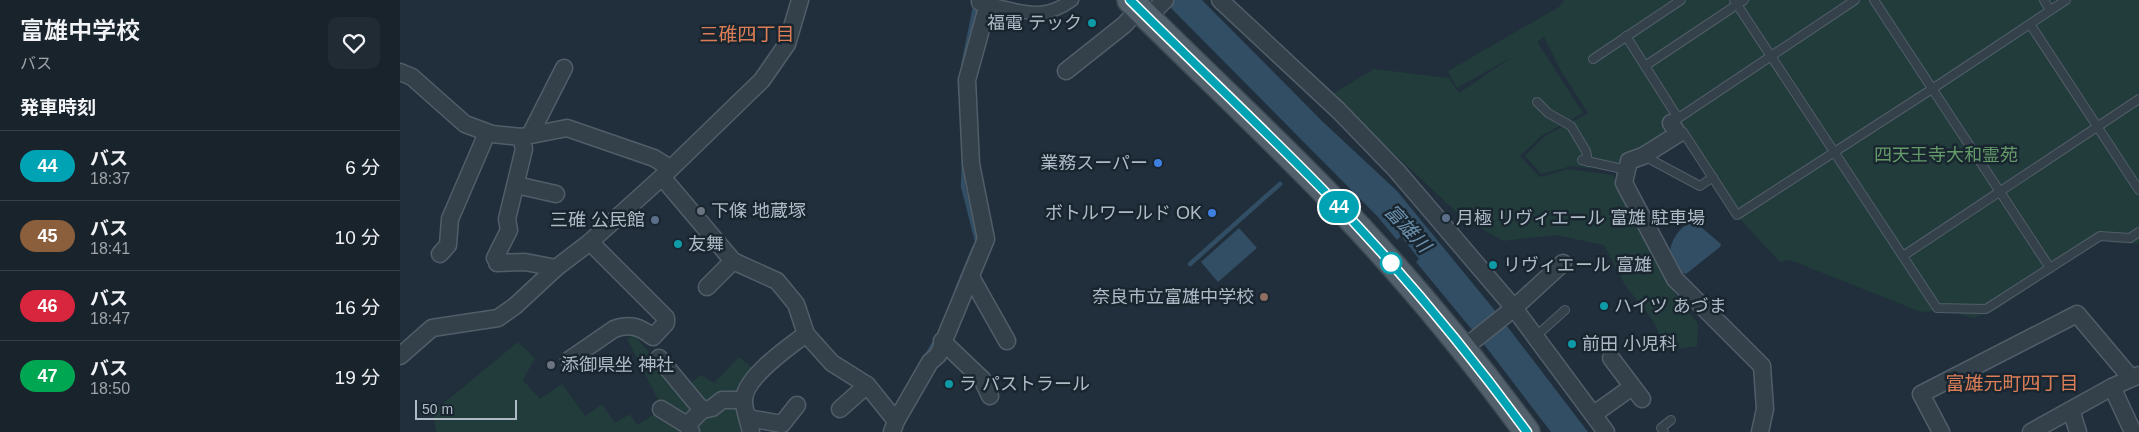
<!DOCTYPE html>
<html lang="ja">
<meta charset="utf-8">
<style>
body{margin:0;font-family:Arial,"Noto Sans JP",sans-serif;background:#212b34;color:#f1f3f6;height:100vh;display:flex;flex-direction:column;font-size:19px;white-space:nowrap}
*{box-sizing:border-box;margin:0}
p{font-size:16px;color:#9fa4a9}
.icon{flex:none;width:28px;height:28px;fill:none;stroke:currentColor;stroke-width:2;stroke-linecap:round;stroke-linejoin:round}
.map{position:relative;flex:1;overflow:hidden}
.details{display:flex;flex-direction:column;background:#18232c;width:400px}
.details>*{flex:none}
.badge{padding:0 10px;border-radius:16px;font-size:18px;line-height:32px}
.scale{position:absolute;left:15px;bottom:12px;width:102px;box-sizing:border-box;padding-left:5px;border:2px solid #aebbc7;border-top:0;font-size:14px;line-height:18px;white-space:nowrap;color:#aebbc7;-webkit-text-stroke:4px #192630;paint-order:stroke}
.map>.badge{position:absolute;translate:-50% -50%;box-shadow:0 0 0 2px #fff}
h2{padding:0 20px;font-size:19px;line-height:45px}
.round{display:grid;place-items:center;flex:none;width:52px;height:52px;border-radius:10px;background:#212b34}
.headline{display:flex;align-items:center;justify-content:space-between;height:85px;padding:0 20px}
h1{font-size:24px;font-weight:600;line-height:38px}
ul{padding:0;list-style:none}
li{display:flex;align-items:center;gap:15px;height:70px;padding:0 20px;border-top:1px solid #364048}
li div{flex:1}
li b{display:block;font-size:19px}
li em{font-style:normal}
li .badge{min-width:55px;font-weight:700;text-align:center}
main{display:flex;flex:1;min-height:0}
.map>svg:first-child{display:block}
.green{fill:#223c3b}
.water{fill:#324e64}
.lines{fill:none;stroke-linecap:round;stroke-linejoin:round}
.stream{stroke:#324e64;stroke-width:4.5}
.service-casing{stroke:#515e69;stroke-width:10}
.pedestrian-casing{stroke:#515e69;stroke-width:15}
.minor-casing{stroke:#515e69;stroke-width:19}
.primary-casing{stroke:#3d4a54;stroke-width:28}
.service{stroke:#34414b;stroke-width:8}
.pedestrian{stroke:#34414b;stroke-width:12}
.minor{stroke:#34414b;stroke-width:16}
.primary{stroke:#51606b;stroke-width:25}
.line-casing{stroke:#fff;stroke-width:11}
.line{stroke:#00a3b4;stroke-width:8}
.culture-dot{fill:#0f9aa8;stroke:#192630;stroke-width:2}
.shop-dot{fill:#3f7fe0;stroke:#192630;stroke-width:2}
.worship-dot{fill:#6b7280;stroke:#192630;stroke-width:2}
.service-dot{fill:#5c6f8a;stroke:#192630;stroke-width:2}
.stop-dot{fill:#fff;stroke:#00a3b4;stroke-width:2.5}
.education-dot{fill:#8d6e63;stroke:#192630;stroke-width:2}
.labels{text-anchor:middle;stroke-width:5;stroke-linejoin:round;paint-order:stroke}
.poi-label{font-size:18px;fill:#aebbc7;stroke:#192630;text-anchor:start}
.park-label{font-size:18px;fill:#649a69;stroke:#192630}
.neighbourhood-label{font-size:19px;fill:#db7d56;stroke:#192630}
.water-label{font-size:19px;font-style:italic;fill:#6d91ad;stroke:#192630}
</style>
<main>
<section class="details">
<div class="headline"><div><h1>富雄中学校</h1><p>バス</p></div><a class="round"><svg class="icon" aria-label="heart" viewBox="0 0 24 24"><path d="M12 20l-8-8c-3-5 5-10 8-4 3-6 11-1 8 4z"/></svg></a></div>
<h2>発車時刻</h2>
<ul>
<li><span class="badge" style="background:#00a3b4;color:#fff">44</span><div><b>バス</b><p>18:37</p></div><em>6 分</em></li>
<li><span class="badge" style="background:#8b5e3c;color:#fff">45</span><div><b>バス</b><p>18:41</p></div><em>10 分</em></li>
<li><span class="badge" style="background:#d7263d;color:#fff">46</span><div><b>バス</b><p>18:47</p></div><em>16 分</em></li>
<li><span class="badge" style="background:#00a651;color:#fff">47</span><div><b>バス</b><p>18:50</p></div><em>19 分</em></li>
</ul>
</section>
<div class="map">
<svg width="1739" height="432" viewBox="0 0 1739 432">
<rect width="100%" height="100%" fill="#202f3b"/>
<g class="green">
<path d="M1164,0H1739V244L1715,243L1703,239L1594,311L1573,318L1545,310L1521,312L1390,260L1380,262L1324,202L1285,139L1236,170L1213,171L1172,166L1141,174L1125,156L1145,136L1188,113L1160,69L1144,37L1137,42L1183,113L1141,136L1120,156L1140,177L1169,169L1213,175L1273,291L1298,324L1297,346L1267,350L1252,319L1225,285L1204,245L1155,235L1103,241L1063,218L979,140L934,93L974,69L1049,78L1059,93L1112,57L1057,88L1048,71L1159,7Z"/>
<path d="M234,335L282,390L301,375L314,383L339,357L358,372L348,383V432H36L33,412L118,342L135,358L123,380L140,399L162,384L185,416L202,404L215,423L230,414L237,425L263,409L227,339Z"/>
</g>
<g class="water">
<path d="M763,0H802L922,121L997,191L1097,313L1188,432H1151L1083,343L1016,262L1019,259L1001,236L997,240L977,216Z"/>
<path d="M1292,222L1296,223L1321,244L1320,247L1286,274L1278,272C1275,267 1270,259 1270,254C1270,241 1280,226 1292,222Z"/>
<path d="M839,228L857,248L818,282L801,262Z"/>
</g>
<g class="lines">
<g class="stream">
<path d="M563,66L576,3"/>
<path d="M564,161L563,186L577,241"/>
<path d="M790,264L880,184"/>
<path d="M557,289L574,248"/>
<path d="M526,357L537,338"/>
</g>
<g class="service-casing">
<g id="service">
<path d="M1334,0L1537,308L1586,309L1700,236L1730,238L1739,232"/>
<path d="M1474,0L1650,268"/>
<path d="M1644,0L1650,10"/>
<path d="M1630,24L1739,190"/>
<path d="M1226,36L1278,118"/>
<path d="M1193,59L1281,0"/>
<path d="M1245,66L1344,0"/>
<path d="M1137,102L1148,113L1171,126L1186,151L1188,162"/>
<path d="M1271,123L1455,0"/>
<path d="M1278,134L1283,132L1337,215L1532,89L1666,0"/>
<path d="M1244,156L1300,186L1313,177"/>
<path d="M1182,160L1227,170"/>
<path d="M1503,256L1739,99"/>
<path d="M1135,337L1165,310"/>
<path d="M1264,432L1261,428L1271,420"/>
</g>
</g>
<g class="pedestrian-casing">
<path id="pedestrian" d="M588,4C621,11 642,22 672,0"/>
</g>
<g class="minor-casing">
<g id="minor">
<path d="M820,0L939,111L997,171L1114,308L1206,432"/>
<path d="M748,17L765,0"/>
<path d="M666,71L724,25L739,9"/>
<path d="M0,72L12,77L65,124L92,134L121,137L167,128L254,158L270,168"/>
<path d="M1271,123L1278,134L1243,156L1229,161L1224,183L1275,279L1362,366L1365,409L1360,432"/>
<path d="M130,135L164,68"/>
<path d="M262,177L333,261L377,281L396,304L406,334L432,363L467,385L496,421"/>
<path d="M116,185L156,194"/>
<path d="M40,254L48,245L50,219L87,133"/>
<path d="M95,258L109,230L107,219L124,149L121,137"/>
<path d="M97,263L125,262L156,268"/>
<path d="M571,277L607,341"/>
<path d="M307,287L333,261"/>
<path d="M542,341L582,379L590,396"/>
<path d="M1063,349L1114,308L1163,263"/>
<path d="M0,356L32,328L98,318L115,306L156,268L190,242L262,177L362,80L387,44L400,0"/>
<path d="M259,358L302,410"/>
<path d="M1211,358L1242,399"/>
<path d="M169,360L214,329C231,323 240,327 253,337L266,323V318L190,242"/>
<path d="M1712,387L1733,432"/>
<path d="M261,409L287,425"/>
<path d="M440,409L467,385"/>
<path d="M1671,410L1678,432"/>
<path d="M1194,414L1232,387"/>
<path d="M348,418L382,424L397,405"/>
<path d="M291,432L287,425L302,410L312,408L322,400H344"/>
<path d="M351,432C349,422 344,411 344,401C343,378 389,347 406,334"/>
<path d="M492,432L496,421L530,362L538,355L586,239L571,164L567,80L588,4L580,2V0"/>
<path d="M1541,432L1521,394L1677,314L1731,378"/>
<path d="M1631,432L1712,387L1739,375"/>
</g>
</g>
<g class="primary-casing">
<path id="primary" d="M730,0C795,65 863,128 927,194C999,268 1066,349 1127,432"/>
</g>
<use href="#service" class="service"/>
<use href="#pedestrian" class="pedestrian"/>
<use href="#minor" class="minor"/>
<use href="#primary" class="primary"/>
</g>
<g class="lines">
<g class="line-casing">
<path id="line" d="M730,0C795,65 863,128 927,194C999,268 1066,349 1127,432"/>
</g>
<use href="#line" class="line"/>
</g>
<g class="culture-dot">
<circle cx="692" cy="23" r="5"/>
<circle cx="278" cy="244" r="5"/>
<circle cx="1093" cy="265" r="5"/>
<circle cx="1204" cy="306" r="5"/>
<circle cx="1172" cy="344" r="5"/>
<circle cx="549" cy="384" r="5"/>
</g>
<g class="shop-dot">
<circle cx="758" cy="163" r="5"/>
<circle cx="812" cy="213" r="5"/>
</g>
<g class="worship-dot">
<circle cx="301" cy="211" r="5"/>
<circle cx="151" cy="365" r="5"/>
</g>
<g class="service-dot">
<circle cx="1046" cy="218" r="5"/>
<circle cx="255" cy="220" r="5"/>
</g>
<circle class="stop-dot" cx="991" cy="263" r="10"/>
<circle class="education-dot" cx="864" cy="297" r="5"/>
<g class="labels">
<g class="poi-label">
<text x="682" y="29" text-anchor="end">福電 テック</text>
<text x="748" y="169" text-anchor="end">業務スーパー</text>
<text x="311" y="217">下條 地蔵塚</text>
<text x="802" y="219" text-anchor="end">ボトルワールド OK</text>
<text x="1056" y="224">月極 リヴィエール 富雄 駐車場</text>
<text x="245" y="226" text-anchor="end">三碓 公民館</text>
<text x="288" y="250">友舞</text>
<text x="1103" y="271">リヴィエール 富雄</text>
<text x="854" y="303" text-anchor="end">奈良市立富雄中学校</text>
<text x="1214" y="312">ハイツ あづま</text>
<text x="1182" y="350">前田 小児科</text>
<text x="161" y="371">添御県坐 神社</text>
<text x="559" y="390">ラ パストラール</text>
</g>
<g class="park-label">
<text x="1546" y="161">四天王寺大和霊苑</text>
</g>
<g class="neighbourhood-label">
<text x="347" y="41">三碓四丁目</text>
<text x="1612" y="390">富雄元町四丁目</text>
</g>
<g class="water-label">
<text transform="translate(1008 228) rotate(47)" y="7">富雄川</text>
</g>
</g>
</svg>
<div class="scale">50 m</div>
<b class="badge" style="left:939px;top:207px;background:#00a3b4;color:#fff">44</b>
</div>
</main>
